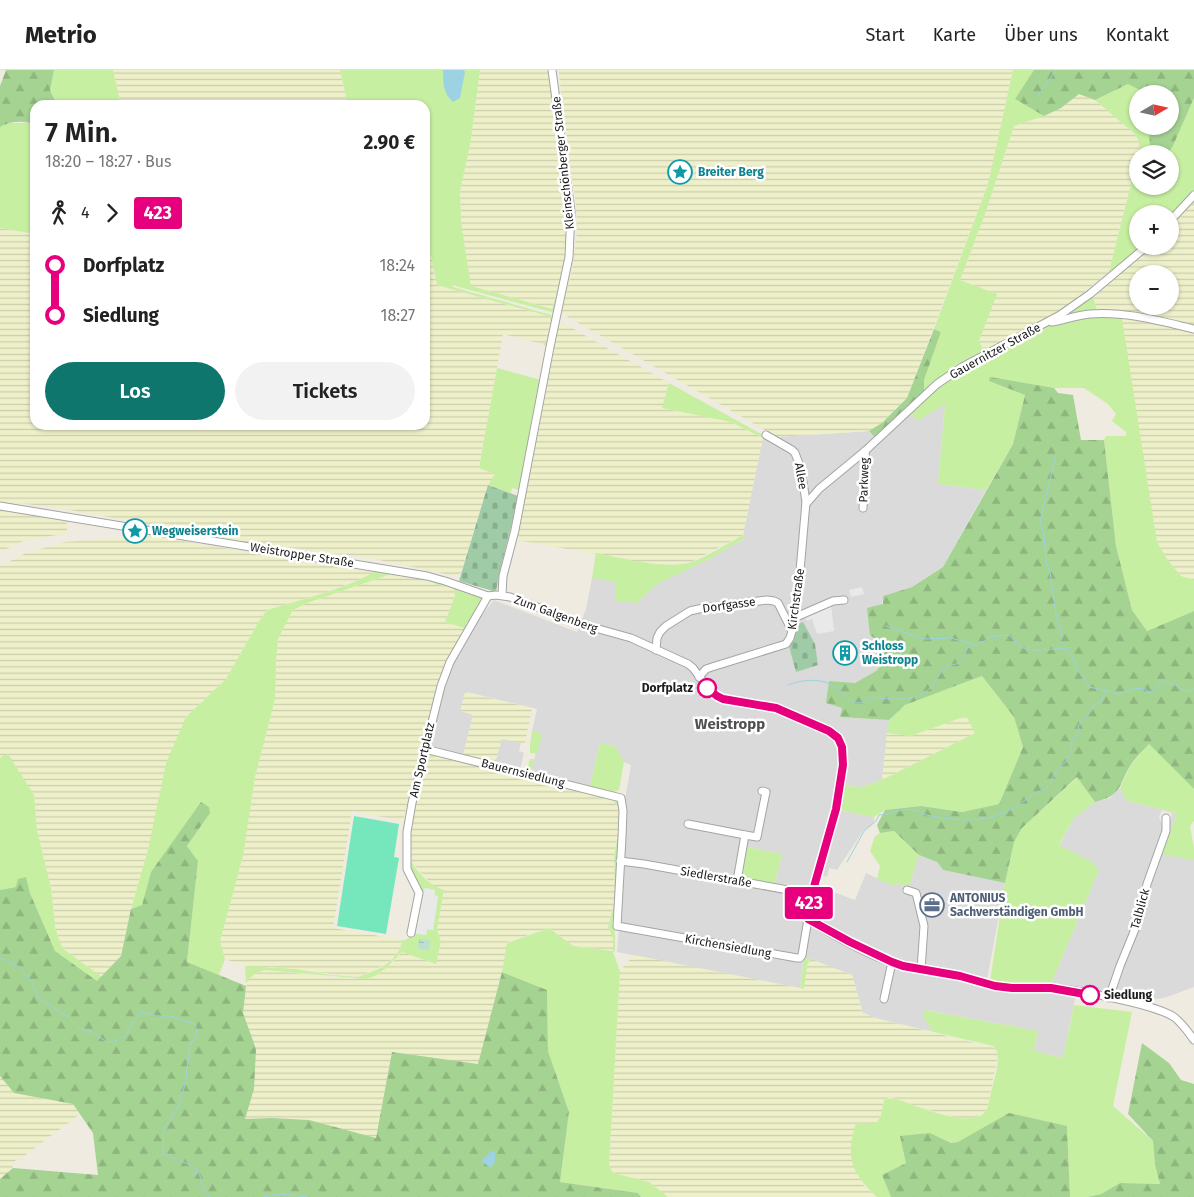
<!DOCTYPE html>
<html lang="de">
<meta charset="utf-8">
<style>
body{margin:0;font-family:"Fira Sans",sans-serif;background:#f2f2f2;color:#222;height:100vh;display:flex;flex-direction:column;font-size:19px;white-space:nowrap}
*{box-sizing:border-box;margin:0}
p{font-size:16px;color:#767676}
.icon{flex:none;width:28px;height:28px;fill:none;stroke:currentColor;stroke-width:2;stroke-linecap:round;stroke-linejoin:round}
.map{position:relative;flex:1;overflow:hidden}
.sheet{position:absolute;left:30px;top:30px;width:400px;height:330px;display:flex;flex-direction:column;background:#fff;border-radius:15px;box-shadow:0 1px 4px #0004}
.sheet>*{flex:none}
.badge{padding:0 10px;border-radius:4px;font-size:18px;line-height:32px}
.needle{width:32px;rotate:81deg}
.fabs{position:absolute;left:1129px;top:15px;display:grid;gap:10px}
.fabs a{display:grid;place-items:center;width:50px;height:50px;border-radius:50%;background:#fff;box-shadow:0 1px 4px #0004;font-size:25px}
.map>.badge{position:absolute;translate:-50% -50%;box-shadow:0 0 0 2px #fff}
.legs{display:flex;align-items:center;gap:8px;height:55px;padding:0 15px;font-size:16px}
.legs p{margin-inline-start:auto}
.headline{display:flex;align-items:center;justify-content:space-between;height:85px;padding:0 15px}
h1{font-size:28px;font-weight:600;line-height:38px}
.button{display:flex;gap:10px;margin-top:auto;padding:10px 15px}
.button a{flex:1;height:58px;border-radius:30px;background:#0f766e;color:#fff;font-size:20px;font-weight:600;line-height:58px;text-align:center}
.button a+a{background:#f2f2f2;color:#222}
ul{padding:0 15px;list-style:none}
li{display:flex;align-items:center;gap:18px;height:50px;font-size:19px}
li i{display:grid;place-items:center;width:8px;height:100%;margin:0 6px;background:currentColor}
li i::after{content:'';width:12px;height:12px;margin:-6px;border:4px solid;border-radius:50%;background:#fff}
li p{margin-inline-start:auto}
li:first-child i{background:linear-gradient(#0000 50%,currentColor 0)}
li:last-child i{background:linear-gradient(currentColor 50%,#0000 0)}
header{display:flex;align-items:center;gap:30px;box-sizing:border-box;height:70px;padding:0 25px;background:#fff;border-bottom:1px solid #e0e0e0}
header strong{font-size:24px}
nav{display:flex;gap:28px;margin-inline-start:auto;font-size:18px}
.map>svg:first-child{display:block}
.residential{fill:#dbdada}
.farmland{fill:url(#farmland-rules);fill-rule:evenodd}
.grass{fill:#c7efa1}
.forest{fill:url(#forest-firs)}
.wetland{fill:url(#wetland-marsh)}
.cemetery{fill:url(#cemetery-stones)}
.pitch{fill:#76e7bc}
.parking{fill:#e9e9e9}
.water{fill:#9dd2e2}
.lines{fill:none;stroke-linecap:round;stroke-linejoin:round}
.stream{stroke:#9dd2e2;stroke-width:1}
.minor-casing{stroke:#a4a4a4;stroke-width:9}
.minor{stroke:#fff;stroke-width:7}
.line-1-casing{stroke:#fff;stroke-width:11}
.line-1{stroke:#e6007e;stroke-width:8}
.stop-1-dot{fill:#fff;stroke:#e6007e;stroke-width:2.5}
.labels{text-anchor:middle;stroke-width:5;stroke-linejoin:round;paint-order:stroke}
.street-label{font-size:12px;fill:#1d1d1d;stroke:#fff}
.culture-label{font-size:12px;font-weight:bold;fill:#0d838f;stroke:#fff;text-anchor:start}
.stop-label{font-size:12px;font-weight:bold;fill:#1d1d1d;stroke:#fff;text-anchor:end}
.service-label{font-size:12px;font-weight:bold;fill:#4e5e75;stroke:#fff;text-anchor:start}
.quarter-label{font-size:15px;font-weight:bold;fill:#505050;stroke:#fff}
</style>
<header>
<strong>Metrio</strong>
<nav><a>Start</a><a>Karte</a><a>Über uns</a><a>Kontakt</a></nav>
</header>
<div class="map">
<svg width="1194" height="1127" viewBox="0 0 1194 1127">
<defs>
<pattern id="farmland-rules" width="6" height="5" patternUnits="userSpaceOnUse" patternTransform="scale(1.25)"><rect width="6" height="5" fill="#eef0ca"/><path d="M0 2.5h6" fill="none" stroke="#cccdad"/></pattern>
<pattern id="forest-firs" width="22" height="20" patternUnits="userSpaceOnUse" patternTransform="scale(1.25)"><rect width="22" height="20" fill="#a5d392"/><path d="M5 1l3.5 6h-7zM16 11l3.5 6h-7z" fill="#8eb57d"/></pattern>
<pattern id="wetland-marsh" width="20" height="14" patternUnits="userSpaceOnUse" patternTransform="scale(1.25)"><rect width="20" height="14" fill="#bcdfcf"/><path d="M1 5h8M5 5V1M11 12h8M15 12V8" fill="none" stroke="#a1bfb1"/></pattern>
<pattern id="cemetery-stones" width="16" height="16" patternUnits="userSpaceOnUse" patternTransform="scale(1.25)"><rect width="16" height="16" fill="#a0cba7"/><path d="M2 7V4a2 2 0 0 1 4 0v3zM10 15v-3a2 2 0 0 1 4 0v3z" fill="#89ae8f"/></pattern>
</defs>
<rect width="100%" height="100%" fill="#efebe1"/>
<g class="residential">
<path d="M945,333L938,414L986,420L943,497L912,517L883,526L879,572L882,594L876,601L855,613L842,638L840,647L889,650L882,710L862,717L843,716L811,819L775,813L782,784L747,777L741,776L736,806L646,790L645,792L623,789L624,735L631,695L624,692L615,676L600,673L590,716L530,702L542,664L532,661L537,639L467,622L473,645L463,685L430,676L429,674L430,664L449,600L471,559L494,530L577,562L586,539L592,508L617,512L637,533L657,514L711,488L745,468L743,465L764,361L777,367L869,361L879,370L910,342L917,351Z"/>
<path d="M502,668L521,673L519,681L524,683L520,699L495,693Z"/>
<path d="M1120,718L1127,731L1174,742L1176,748L1161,783L1194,790V917L1164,928L1149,930L1112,926L1121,896L1141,847L1148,815L1172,746L1171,743L1162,740L1159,747L1164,760L1146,814L1139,846L1110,923L1107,925L1051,914L1099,800L1092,792L1059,776L1074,748L1095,732L1110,728Z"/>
<path d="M839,740L874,747V753L863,761L837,800L829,798L827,807L820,805Z"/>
<path d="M919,785L937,792L943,800L1005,813L987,910L966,904L924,897L925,852L918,825L915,820L908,819L907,822L911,823L915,827L922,853L921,894L919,896L895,890L851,871L815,850L811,846L810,838L817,816L855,830L866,803L894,816L896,813L909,817Z"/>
<path d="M623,794L797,824L808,829L800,884L797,887L619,854Z"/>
<path d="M809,855H811L893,895L959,909L1000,921H1051L1076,924L1063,988L1034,981L1038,961L925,940L923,947L931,958L930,961L879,949L863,943L852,905L804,887Z"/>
<path d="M619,858L803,892L800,918L617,882Z"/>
</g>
<g class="farmland">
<path d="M113,0H340L348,35H121Z"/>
<path d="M480,0H549L567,152L565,187L558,221L552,239L471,216L461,152L460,121L470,75Z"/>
<path d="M559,0H1013L988,114L907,328L882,353L869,361L777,367L561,243L572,200L577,162L576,134L564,56Z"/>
<path d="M1079,23L1095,31L1103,36L1135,64L1139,72V82L1138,84L1137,90L1109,202L1072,232L1044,251L984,281L979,271L996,224L960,210L985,144L1014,56L1061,38Z"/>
<path d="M1194,132V510L1181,506L1167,489L1157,472L1152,446L1093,226L1153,176H1170V157ZM1138,204H1170V236H1138Z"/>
<path d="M425,156L437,215L548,246L551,249L547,273L542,274L503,264L479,398L496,404L488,415L461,503L455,506L375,489L239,471L60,438L0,431V158L35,164V355H425Z"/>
<path d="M565,254L669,313L663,338L731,352L763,368L743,465L691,492L671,494L639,492L517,470L558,255Z"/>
<path d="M0,440L67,451V463L23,471L0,482Z"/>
<path d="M152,466L376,503L325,523L267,540L258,553L226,609L186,647L131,839L121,886L102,907L62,878L55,857L51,818L37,760L34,725L2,686L0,689V496L24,484L64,472Z"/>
<path d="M391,504L427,510L451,516L454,519L455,526L445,552L465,558L446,591L443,600L426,658L403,751L352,741L333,858L402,870L400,879L397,885L385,895L358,907L271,897L258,898L245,896L225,889L220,871L243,786L255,707L275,629L276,592L278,569L293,540L307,533Z"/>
<path d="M465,622L532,638L525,674L502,669L495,693L463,685L473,645L460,641Z"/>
<path d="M966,646L975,663L882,710L887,663L911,666Z"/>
<path d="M431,687H438L518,706L608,729L616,733L620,740L618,766L614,786L615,830L608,857L613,867V881L573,876L549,858L507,872L502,902L478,995L392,982L376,1069L309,1050L271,1048L245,1049L254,1019L248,959L243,943V930L248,910L255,903L265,900L350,909L375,906L393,892L402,882L436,894L441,872L437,859L444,820L435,817L418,800L410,788L409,775L414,735L424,694Z"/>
<path d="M634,885L804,919L807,895L811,889L852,905L863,943L879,949L995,978L998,985L987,1039L982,1045L975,1048L961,1049L915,1036L890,1027L884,1030L881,1045L876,1054L870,1055L862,1114L877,1127H668L649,1112L613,1103L609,1096L620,901Z"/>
<path d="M0,1006L14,1023L73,1034L80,1044L20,1089L12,1092L13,1098L0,1109Z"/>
</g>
<g class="grass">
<path d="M54,0H113L121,35H57L50,20Z"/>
<path d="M340,0H443V10L465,2L464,0H480L470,75L460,121L461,152L471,216L552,239L558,221L565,187L567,152L549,0L569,138V174L555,243L452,215L453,217L551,245L553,248L548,276L542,274L547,272L551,250L548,246L437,215L425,156V35H348Z"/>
<path d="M1013,0H1034L1016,29L1044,46L1014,56L985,144L960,210L997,224L979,271L984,281L957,294L924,324V310L941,262L934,259L988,114Z"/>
<path d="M1128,14L1148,24H1138V56H1149L1150,84H1139V72L1135,64L1095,30Z"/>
<path d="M1194,28V132L1170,157V144H1138V176H1153L1113,210L1109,202L1137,90L1138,116H1170V84H1166L1172,78Z"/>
<path d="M8,53H29L35,55V164L0,158V57Z"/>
<path d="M1093,226L1097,241L1121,242L1157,472L1167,489L1181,506L1194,510V541L1147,561L1132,540L1116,476L1104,370L1106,366H1126V362L1112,351L1116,344L1108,334L1084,318H1054L990,311L1025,325L1013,374L986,420L938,414L945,334L917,351L910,342L939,316L965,297L999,280Z"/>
<path d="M497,298L541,310L520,420L512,418L511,423L488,415L495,404L479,398Z"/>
<path d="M669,313L763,365V368L731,352L662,338Z"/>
<path d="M743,465L745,468L711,488L657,514L637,533L616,531V512L592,508L596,483C621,488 667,500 692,492C707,487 728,473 743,465Z"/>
<path d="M377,501L428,508L477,524L484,528L471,554L467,552L466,554L469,557L467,559L445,552L455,526L454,519L451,516H441L427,510L391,504L307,533L293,540L278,569L276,592L275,629L255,707L243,786L220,871L225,889L219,905L187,892L198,791L187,776L210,743L151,802L142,835L131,839L148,780L166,693L186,647L226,609L258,553L267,540L325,523L352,513Z"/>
<path d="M982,606L1014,647L1023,677L999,734L962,742L921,736L885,740L874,747L839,740L843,716L862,717L882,710L975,663L966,646L911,666L887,663L889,650L905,635Z"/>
<path d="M532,661L542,664L537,684L530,683V674Z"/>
<path d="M600,673L615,676L624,692L619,720L614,722L528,702L527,700L530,689H534L531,702L590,716Z"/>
<path d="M1149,674L1194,719V751L1190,756L1194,778V790L1160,784L1176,748L1174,742L1127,731L1120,718L1131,695Z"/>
<path d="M429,683L610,726L618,731L621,740L617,830L612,852L615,863V881L613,882L620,901L609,1096L613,1103L649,1112L668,1127H641L638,1123L560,1112L569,1042L548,981L547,920L502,902L507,873L549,858L573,876L613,881V868L608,857L615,830L614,786L618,766L620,740L614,731L518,706L438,687C434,687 430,687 427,690C418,699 405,777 410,789C416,802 431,816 444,820L437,859L441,872L436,894L402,882L387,897L375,906L366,909L265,900L255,903L246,913L245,896L295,899L331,905L358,907L379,899L392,890L400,879L402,870H406L414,863L426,865L427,859L433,860L438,826H434L435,820L425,818L424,821L420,820C416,814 412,807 409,799C399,774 418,714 425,687Z"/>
<path d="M8,684L34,725L37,760L51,818L55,857L62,878L102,907L97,911L55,881L30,823L26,808L16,817L0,820V689L2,686Z"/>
<path d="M1078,707L1095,732L1074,748L1059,775L1092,792L1099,800L1051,914H999L995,910L994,913L990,911L1005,813L1014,772L1022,758Z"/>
<path d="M894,761L919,785L909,817L896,813L894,816L877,809L880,796L870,781L875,766L880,763Z"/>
<path d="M747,777L782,784L775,813L788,816L787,818L771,815V813L765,812V814L742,810Z"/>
<path d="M804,887L811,889L807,895L804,919L800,918Z"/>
<path d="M1074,935L1132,942L1113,1036L1153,1071L1155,1095L1160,1114L1120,1113L1101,1124L1087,1127H1070L1067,1056L976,1063L958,1072L951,1073L930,1063L906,1093L882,1105L891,1127H877C851,1103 845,1087 856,1053L876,1054L881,1045L884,1030C893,1026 901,1031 910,1034C926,1040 970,1056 983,1044C989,1039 989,1029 991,1022C994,1010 1000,994 997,981L993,976L930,961L931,958L923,947L924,940L1038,961L1034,981L1063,988Z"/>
</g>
<g class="forest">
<path d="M6,0H54L50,20L57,35H35V55C24,50 10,51 0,57V16Z"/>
<path d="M1034,0H1194V28L1172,78L1166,84H1150L1149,56H1170V24H1148L1128,14L1095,30L1079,24L1061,38L1044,46L1015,29Z"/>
<path d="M934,259L941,262L924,310V324L876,368L869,361L882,353L907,328Z"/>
<path d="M990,307L1054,318L1058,323L1073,325L1081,370H1104L1116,476L1132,540L1147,561L1194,541V719L1149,674C1143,681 1135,688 1130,696C1118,717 1122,725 1095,732L1077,707L1022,758L1014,772L1005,813L943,800L937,792L919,785L894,761L880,763L877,755L885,740L921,736L962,742L999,734L1023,677L1014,647L982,606L905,635L889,650L840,647L842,638L826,633L829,611L855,613L876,601L882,594L879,572L870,565L867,538L883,534V526L912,517L943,497L1013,374L1025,325L989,311Z"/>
<path d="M201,732L209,737L210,743L187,776L198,791L187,892L246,916L243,943L256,979L254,1019L245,1049L271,1048L309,1050L376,1068L392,982L478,994L502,902L547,920L548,981L569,1042L560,1112L638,1123L641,1127H0V1109L13,1098L98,1105L93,1063L73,1034L14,1023L0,1006V820L16,817L18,809L26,807L30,823L55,881L97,911L121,886L131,839L142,835L151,802Z"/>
<path d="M1142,973L1169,993L1181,1010L1194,1014V1127H1087L1101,1124L1120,1113L1160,1114L1155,1095L1153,1071L1128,1044Z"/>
<path d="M1009,1043L1067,1056L1070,1127H891L882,1105L906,1093L900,1066L930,1063L951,1073L958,1072Z"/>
</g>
<path class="wetland" d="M419,869L430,870L429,880L418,879Z"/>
<g class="cemetery">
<path d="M488,415L518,426C512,458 501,489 496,522L459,511Z"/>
<path d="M803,552L815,574L818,595L796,602L789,576L797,554Z"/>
</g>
<path class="pitch" d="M354,746L399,754L394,787L399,788L386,864L337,856Z"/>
<g class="parking">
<path d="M862,517L864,524L851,527L849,520Z"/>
<path d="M831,534L834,561L817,564L812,549L807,551L805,547Z"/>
<path d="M425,818L435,820L434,825L438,826L433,860L427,859L426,865L414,863L416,853H420L424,827H420L421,821H424Z"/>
</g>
<g class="water">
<path d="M443,0H464L465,2L460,28L453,32C443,24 443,12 443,0Z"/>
<path d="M492,1081H495C496,1088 495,1093 491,1098L481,1091Z"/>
</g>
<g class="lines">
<g class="stream">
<path d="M1037,27L1056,0"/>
<path d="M1056,384L1040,452L1044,464L1046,491L1050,502L1056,544L1062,568"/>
<path d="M886,556L923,569L951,568L972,574"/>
<path d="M1063,573L1072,586L1079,602L1089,617L1113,622L1119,624L1134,619L1144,618L1148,622C1156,624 1156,617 1159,612L1162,611L1178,616L1185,622L1194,619"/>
<path d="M788,615C801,610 817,608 830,614C840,618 847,634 859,633C864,633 869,629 873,627C891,630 915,632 929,619C935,614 938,605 943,600C954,590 962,600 967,578L987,570L988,567L1009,565C1013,568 1017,574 1021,577C1031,584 1054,577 1066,579"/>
<path d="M847,792L864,761L876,751L879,745C891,744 904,737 916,740C920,741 923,745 926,745C966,753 997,754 1030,726C1036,721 1044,721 1049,715C1052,712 1052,708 1054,705C1061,693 1070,693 1072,677L1070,674L1078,664L1079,659L1078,656L1092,640V637L1101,631L1106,621"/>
<path d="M0,888L18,896L33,914L38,928L67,946L80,959L92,962L107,972C131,970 127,956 141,942L157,946H170L195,954L197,962L190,976L185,1015L178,1037L164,1059L163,1084C173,1088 191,1093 198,1102C204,1111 198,1116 209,1127"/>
<path d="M191,1106L197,1103"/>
<path d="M263,1127L282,1124L307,1127"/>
</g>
<g class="minor-casing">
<g id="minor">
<path d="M1170,151L1194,125"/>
<path d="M1052,252C1064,250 1077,245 1090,244C1125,241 1160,251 1194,259"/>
<path d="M806,434L819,419L865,381L937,314L962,297L1060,245L1090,224L1147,176"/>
<path d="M0,436L427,506L445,511L488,526L496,525L510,527L588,556L631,568L688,594L693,598L711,622L723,629L776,638L833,664L838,668L842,677L843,686L841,713L831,760L808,838V849C836,867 872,888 904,896C922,901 941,902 960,906C972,909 984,914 996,917C1013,920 1031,917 1049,918C1074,919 1154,934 1174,947C1182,953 1188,962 1194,970"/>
<path d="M863,438L866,392L865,381"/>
<path d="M502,525L503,506L515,460L550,277L569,187L571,141L552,0"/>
<path d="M796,547L833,531L844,530"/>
<path d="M656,580L657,568L660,562L666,556L690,541L703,538L767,530L774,531L778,533L792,561"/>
<path d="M699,607L706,599L712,597L786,574L790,568L796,547L806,432L801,399L795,383L792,380L766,365"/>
<path d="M425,679L621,728L623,741L622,767L617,856L797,888H800L802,885L808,849"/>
<path d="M688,754L745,765L737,811"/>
<path d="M745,765L757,767L766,722L762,721"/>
<path d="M620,791L644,794L799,822L811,826"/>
<path d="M907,820L916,823L924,856L921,900"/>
<path d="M411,863L419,823L407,799V762L412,733L441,616L450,592L488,526"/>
<path d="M1109,928L1120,896L1140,847L1147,814L1166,761V748"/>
<path d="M884,929L892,892"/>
</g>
</g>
<use href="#minor" class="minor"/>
</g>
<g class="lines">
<g class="line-1-casing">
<path id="line-1" d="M707,618L717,626L723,629L776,638L829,661L838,668L842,677L843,695L836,739L808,838V849L850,872L892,892L903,896L960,906L995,916L1012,918H1051L1090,925"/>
</g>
<use href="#line-1" class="line-1"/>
</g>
<defs>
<g id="sight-ring" transform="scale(1.25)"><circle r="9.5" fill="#fff" stroke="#0f9aa8" stroke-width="1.5"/><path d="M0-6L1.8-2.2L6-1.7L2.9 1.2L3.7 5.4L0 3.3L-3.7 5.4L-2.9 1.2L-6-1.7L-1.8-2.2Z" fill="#0f9aa8"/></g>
<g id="building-ring" transform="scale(1.25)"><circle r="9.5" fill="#fff" stroke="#0f9aa8" stroke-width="1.5"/><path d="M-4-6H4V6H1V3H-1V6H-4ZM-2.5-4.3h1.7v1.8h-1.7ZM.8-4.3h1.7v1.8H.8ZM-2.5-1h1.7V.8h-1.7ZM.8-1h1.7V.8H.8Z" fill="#0f9aa8"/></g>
<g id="office-ring" transform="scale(1.25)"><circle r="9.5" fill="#fff" stroke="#5c6f8a" stroke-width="1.5"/><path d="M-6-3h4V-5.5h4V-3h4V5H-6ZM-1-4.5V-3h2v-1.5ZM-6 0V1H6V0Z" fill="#5c6f8a"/></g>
</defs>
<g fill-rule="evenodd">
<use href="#sight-ring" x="680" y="102"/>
<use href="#sight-ring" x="135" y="461"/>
<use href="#building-ring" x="845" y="583"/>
<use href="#office-ring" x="932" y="835"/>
</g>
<g class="stop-1-dot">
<circle cx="707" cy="618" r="9"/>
<circle cx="1090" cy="925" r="9"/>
</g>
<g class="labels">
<g class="street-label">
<text transform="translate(563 93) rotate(-96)" y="4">Kleinschönberger Straße</text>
<text transform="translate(995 281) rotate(-29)" y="4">Gauernitzer Straße</text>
<text transform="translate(801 406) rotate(80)" y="4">Allee</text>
<text transform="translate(864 410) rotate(-88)" y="4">Parkweg</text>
<text transform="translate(302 485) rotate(9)" y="4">Weistropper Straße</text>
<text transform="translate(796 529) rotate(-82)" y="4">Kirchstraße</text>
<text transform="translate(729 535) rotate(-8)" y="4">Dorfgasse</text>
<text transform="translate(556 544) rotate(20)" y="4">Zum Galgenberg</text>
<text transform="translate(422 690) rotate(-77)" y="4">Am Sportplatz</text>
<text transform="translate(523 703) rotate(14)" y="4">Bauernsiedlung</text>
<text transform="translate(716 807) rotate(10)" y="4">Siedlerstraße</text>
<text transform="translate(1140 839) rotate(-74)" y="4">Talblick</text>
<text transform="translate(728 876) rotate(10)" y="4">Kirchensiedlung</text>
</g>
<g class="culture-label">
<text x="698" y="106">Breiter Berg</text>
<text x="152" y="465">Wegweiserstein</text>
<text x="862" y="580">Schloss<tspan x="862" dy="14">Weistropp</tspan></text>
</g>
<g class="stop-label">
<text x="693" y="622">Dorfplatz</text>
<text x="1104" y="929" text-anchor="start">Siedlung</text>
</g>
<g class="service-label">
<text x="950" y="832">ANTONIUS<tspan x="950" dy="14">Sachverständigen GmbH</tspan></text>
</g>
<g class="quarter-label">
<text x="730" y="659">Weistropp</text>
</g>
</g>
</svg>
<div class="fabs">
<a><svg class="needle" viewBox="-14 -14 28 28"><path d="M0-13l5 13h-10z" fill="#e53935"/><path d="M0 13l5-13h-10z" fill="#767676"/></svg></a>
<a><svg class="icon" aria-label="layers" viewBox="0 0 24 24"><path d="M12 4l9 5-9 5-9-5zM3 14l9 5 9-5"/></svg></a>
<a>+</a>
<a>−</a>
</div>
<b class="badge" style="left:809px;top:833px;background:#e6007e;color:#fff">423</b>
<section class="sheet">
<div class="headline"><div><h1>7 Min.</h1><p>18:20 – 18:27 · Bus</p></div><b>2.90 €</b></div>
<div class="legs"><svg class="icon" aria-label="walk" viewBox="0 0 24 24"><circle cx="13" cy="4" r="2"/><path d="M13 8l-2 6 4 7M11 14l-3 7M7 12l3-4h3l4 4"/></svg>4<svg class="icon" aria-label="forward" viewBox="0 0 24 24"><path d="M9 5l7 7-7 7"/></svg><b class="badge" style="background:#e6007e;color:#fff">423</b></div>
<ul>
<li><i style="color:#e6007e"></i><b>Dorfplatz</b><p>18:24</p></li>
<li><i style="color:#e6007e"></i><b>Siedlung</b><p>18:27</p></li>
</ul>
<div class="button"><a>Los</a><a>Tickets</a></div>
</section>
</div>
